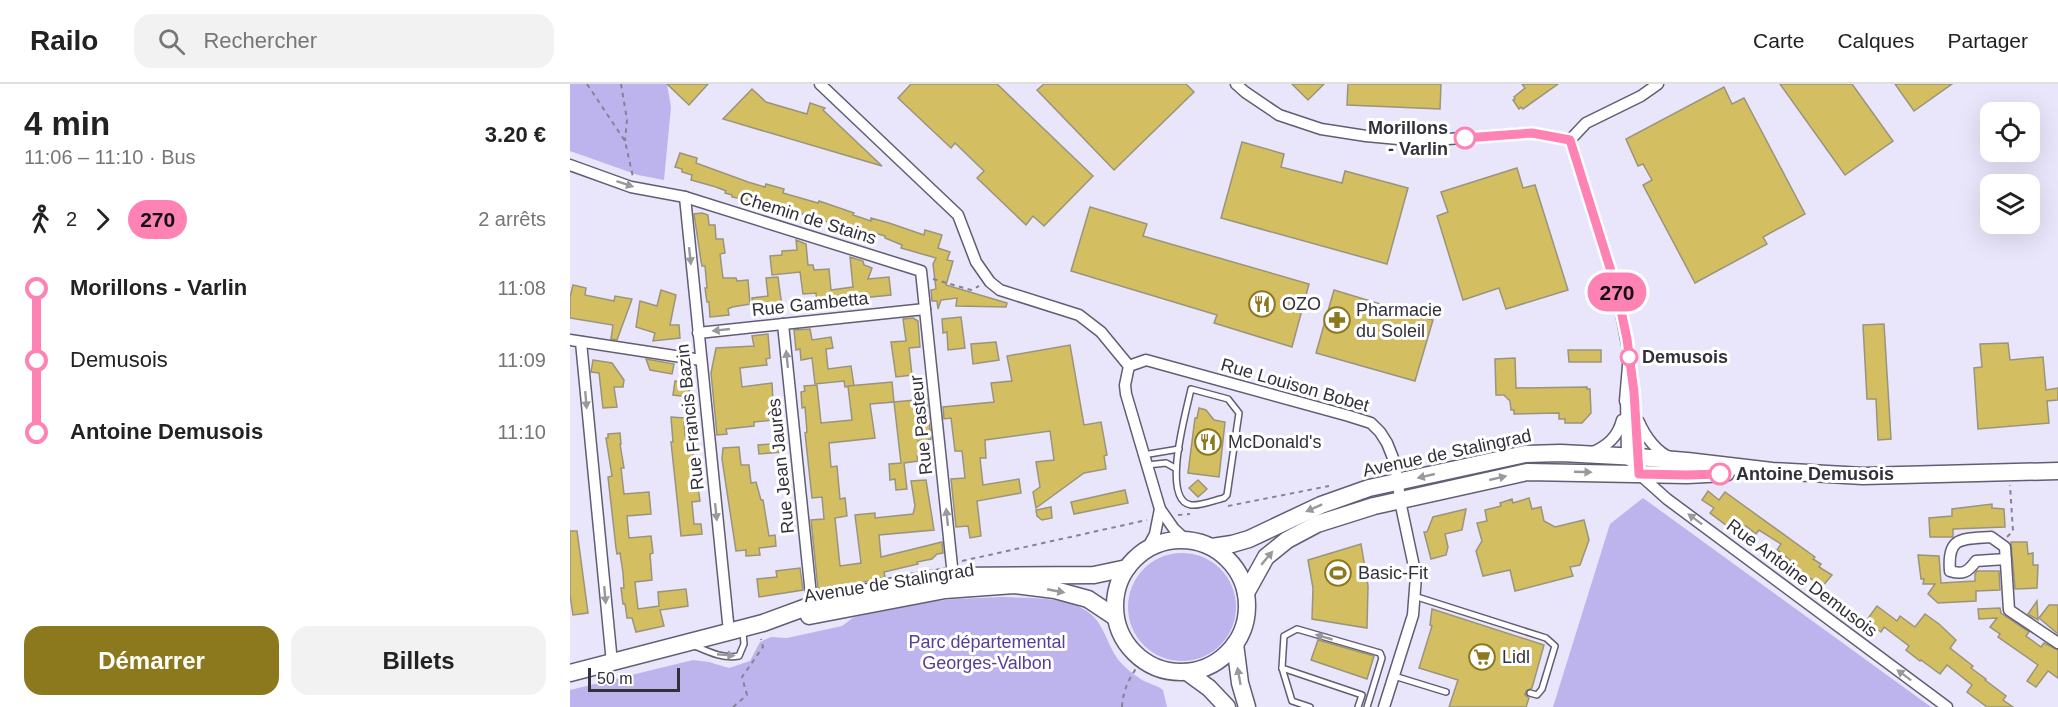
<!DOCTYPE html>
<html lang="fr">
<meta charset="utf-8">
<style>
body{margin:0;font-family:Arial,sans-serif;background:#f2f2f2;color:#222;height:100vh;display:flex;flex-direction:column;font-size:22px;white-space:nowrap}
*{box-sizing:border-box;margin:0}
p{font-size:20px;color:#767676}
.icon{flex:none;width:33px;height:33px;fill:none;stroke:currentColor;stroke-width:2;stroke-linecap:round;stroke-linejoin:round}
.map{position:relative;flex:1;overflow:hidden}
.sheet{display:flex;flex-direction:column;background:#fff;width:570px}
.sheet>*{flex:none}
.badge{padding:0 12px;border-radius:20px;font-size:21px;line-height:39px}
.buttons{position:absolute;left:1410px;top:18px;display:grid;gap:12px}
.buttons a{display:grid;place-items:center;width:60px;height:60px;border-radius:12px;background:#fff;box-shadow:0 6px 24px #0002;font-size:30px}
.scale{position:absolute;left:18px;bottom:15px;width:92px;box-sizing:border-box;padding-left:6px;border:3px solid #32313b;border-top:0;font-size:16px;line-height:21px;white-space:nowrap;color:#32313b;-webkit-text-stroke:4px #fff;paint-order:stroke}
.map>.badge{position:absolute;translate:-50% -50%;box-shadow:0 0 0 3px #fff}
.legs{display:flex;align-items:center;gap:9px;height:66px;padding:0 24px;font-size:20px}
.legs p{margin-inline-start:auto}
.summary{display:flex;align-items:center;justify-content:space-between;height:102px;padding:0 24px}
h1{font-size:33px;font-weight:700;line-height:45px}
.button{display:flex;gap:12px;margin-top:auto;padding:12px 24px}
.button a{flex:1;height:69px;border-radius:18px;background:#8c781d;color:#fff;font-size:24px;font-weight:700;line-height:69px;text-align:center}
.button a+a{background:#f2f2f2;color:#222}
ul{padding:0 24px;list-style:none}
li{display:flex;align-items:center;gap:21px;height:72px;font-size:22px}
li i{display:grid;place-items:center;width:9px;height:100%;margin:0 8px;background:currentColor}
li i::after{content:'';width:15px;height:15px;margin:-8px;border:4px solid;border-radius:50%;background:#fff}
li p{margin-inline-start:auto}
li:first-child i{background:linear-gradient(#0000 50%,currentColor 0)}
li:last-child i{background:linear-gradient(currentColor 50%,#0000 0)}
header{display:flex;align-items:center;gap:36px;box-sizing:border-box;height:84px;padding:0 30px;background:#fff;border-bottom:2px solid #e0e0e0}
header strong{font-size:28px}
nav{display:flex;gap:33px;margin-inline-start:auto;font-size:21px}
.search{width:420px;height:54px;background:#f2f2f2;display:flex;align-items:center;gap:15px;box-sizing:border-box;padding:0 21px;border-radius:18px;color:#767676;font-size:22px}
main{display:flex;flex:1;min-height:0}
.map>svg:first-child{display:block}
.green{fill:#bdb4ed}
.building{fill:#d4be62;stroke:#9a947b;stroke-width:1.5}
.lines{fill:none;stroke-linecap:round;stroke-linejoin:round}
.service-casing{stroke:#605d74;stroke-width:8}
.minor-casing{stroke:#605d74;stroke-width:13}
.primary-casing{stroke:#605d74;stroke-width:19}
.path{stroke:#858392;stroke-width:2;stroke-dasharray:4.5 4.5;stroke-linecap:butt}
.service{stroke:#fff;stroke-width:5}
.minor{stroke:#fff;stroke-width:10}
.primary{stroke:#fff;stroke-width:16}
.oneway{fill:#98989d}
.line-1-casing{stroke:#fff;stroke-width:14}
.line-1{stroke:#ff82b4;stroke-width:9}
.stop-1-dot{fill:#fff;stroke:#ff82b4;stroke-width:3}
.labels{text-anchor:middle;stroke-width:6;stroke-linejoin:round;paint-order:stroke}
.stop-label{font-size:18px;font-weight:bold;fill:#32313b;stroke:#fff;text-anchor:start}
.street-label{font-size:18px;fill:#32313b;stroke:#fff}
.poi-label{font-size:18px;fill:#32313b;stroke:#fff;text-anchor:start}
.park-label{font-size:18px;fill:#563d9a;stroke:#fff}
</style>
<header>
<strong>Railo</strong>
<div class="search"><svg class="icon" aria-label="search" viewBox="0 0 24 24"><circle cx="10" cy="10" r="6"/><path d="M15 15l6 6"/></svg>Rechercher</div>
<nav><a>Carte</a><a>Calques</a><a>Partager</a></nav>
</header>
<main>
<section class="sheet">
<div class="summary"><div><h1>4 min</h1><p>11:06 – 11:10 · Bus</p></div><b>3.20 €</b></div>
<div class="legs"><svg class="icon" aria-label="walk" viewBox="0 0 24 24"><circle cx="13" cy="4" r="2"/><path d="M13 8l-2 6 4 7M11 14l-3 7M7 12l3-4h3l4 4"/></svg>2<svg class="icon" aria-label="forward" viewBox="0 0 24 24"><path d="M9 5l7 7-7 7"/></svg><b class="badge" style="background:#ff82b4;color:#111">270</b><p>2 arrêts</p></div>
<ul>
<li><i style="color:#ff82b4"></i><b>Morillons - Varlin</b><p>11:08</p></li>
<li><i style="color:#ff82b4"></i><span>Demusois</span><p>11:09</p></li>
<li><i style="color:#ff82b4"></i><b>Antoine Demusois</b><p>11:10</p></li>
</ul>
<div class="button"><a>Démarrer</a><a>Billets</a></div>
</section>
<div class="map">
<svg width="1488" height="623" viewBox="0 0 1488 623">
<rect width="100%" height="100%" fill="#e9e6fb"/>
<g class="green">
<path d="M0,0H97L101,23L94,96L68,91L0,67Z"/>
<path d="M1073,414L1361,623H983L1040,440Z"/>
<circle cx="612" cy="523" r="54"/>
<path d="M433,513C463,515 509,511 528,538C538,553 541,570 554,582C559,587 566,592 572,596C579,600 587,601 593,606L597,623H0V606L123,576L139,578L159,584L180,577L190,558L201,553L217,554L272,542L284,533L357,518L385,515Z"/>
</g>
<g class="building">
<path d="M97,0H138L119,21Z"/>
<path d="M341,0H427L523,92L474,142L463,132L456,141L407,94L414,87L385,59L381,64L328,14Z"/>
<path d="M474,0H616L624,8L544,86L467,6Z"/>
<path d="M722,0H754L738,16Z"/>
<path d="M778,0H871L870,25L777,21Z"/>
<path d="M952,0H988L953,25L951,23L949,25L943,16L945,15L944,13L955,4Z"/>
<path d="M1210,0H1282L1323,57L1275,91Z"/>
<path d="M1325,0H1382L1344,27Z"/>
<path d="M1154,3L1162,20L1174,14L1235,130L1193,153L1197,160L1125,199L1073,101L1082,96L1073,80L1068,82L1056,55Z"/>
<path d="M182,5L196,18L237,30L240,19L255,24L253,26L312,82L153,35Z"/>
<path d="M672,58L714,70L711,83L772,99L775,87L838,104L817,180L651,134Z"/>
<path d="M110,69L127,74L126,79L178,98L195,103L196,100L214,105L213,109L248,119L249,117L284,129L283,131L301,137V134L319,139L354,151L355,146L372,151L368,164L380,168L377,176L383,177L376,201L437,219L436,223L386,222L387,214L371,216L368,225L367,217H362L361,206L366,205L363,180L366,174L331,164L332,161L315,154V152L298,147L296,150L226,128V130L216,127V125L209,123V120L192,115L191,119L162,113V111L155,109L156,107L146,103L121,96L122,91L112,88V85L105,83Z"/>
<path d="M947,84L953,104L965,101L998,206L936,225L929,204L893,216L867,132L878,128L871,108Z"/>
<path d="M520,123L577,140L573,152L739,200L722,263L644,239L647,231L501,187Z"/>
<path d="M132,129L138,131L139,141H145L146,155H153L155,169L150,170L153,194H166L167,197L178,196L180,220L162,223L158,225L159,231L140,233L139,218H137L135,204H137L135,182H132L131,177L124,130Z"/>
<path d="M226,156L236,160L238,181H243L244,186L259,185L261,206L283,203L280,173L293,177L294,181L302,184L298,195L319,193L321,211L281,215L282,222L267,223V217L247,219L246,209L233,210L230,188L202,191L200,172L212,171V167L227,166Z"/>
<path d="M208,193L212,223L197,226V222L183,223L182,214L198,212L196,194Z"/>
<path d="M3,201L16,204L15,211L44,217L45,212L62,215L47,256L41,255L43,241L0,234V213Z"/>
<path d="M91,206L106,211L100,241H109L110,254L83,257L85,249L66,243L70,217L87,222Z"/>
<path d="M764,206L863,236L845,297L746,269Z"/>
<path d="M391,233L395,264L378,266L377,248L373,249L372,235Z"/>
<path d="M343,234L348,237L350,263L339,264L342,291L326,293L321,258L336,257L333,235Z"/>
<path d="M1314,240L1321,355L1308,356L1306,315H1297L1293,241Z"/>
<path d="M240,245L242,256L261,253L263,264L256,265L258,285L281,282L284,302L275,303L274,297L245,300L242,274L231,276L230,265L226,266L224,246Z"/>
<path d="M198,250L200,274L196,275L197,281L170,284L172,303L202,299L204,336L184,338V342L156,345L157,350L147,351L141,289L146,264L184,262L182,252Z"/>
<path d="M426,258L429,276L403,280L401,260Z"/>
<path d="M1438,259L1440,276L1473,273L1476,306L1488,304V316L1477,317L1479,339L1408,345L1404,284L1412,283L1410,260Z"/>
<path d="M500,261L514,341L531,338L537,371L534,372L536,385L514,389L466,424L463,408L470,403L466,378L484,376L480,347L415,356L416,374H410L413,401L449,395L451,409L407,417L411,452L400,454L398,442L386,443L381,395L395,394L392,367H385L381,334L374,335L373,323L424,318L421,299L442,297L437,272Z"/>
<path d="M998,266H1031V278H999Z"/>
<path d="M945,274L946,304L1017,303V305H1020L1021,329L1012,339H995V335H989V329L944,330V326H941L940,317L934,311H926L925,275Z"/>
<path d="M76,275L104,280L102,290L80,286Z"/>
<path d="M23,276L42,279L54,296L53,303H44L47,323L33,324L29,289L21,288Z"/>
<path d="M105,297L120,299L119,313L103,311Z"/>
<path d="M322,298L324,318L300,320L305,354L259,359L261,383L267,382L270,415L275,414L277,432L265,434L270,482L291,479L285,431L305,429V434L343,430L345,422L341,397L356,396L364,446L309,451L311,473L372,458L373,469L367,470L362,475L347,478L348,480L314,488L315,493L253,508L248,505L241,436L254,435L252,413L242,414L235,349L237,348L235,323L232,324L231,308L235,307L234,302L247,301L251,339L282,336L278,302Z"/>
<path d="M357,315L361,355L348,357L350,372H347L348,377L334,379L337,405L326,406L325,395L320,396L319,380L331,379L324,318Z"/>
<path d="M629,324L636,326L644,336L655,338L649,393L618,389L625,334H627Z"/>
<path d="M101,333L114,334L115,352L120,351L130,417L122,418L124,440H131L132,450L111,452L101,358H103Z"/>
<path d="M50,349L51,360H50L54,384H51L54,410L79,408L81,430L57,432L59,454L81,452L83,469L80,470L82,496L65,498L68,525L89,522L88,508L116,505L118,522L90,526L94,542L66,548L62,534H57L55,520H53L51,504H54L53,489L50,469L47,470L46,464L38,393L42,392L36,354H38V350Z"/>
<path d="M211,359L212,368L189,370L188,361Z"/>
<path d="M169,363L171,381H179L181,399L186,398L191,416H193L199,452L205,451L206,462L189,464L190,471L176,472V466L166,467L152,375L153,364Z"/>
<path d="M628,396L637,405L628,413L619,404Z"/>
<path d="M555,406L558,419L504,430L501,418Z"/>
<path d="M1138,407L1149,416L1155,408L1245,473L1243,475L1251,480L1249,483L1262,491L1252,503L1233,489L1231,491L1217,479L1220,476L1207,466L1211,460L1189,446L1186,450L1176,442L1169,451L1140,429L1144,424L1132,416Z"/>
<path d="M959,414L962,425L971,423L974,437L985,443L1014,436L1019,456L1010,481L1000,483L1003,492L945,507L940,486L913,492L906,467L912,457L907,439L917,437L915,426L931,422L930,419L942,415L943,419Z"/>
<path d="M1422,420V424L1434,425L1435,443L1383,445V453H1360L1359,434L1382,432V425Z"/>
<path d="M481,423L482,434L472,436L467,432L466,426Z"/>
<path d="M896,425L892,446L875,450L878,463L876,471L861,475L854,448H857L863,433Z"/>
<path d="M0,447H7L18,529L3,531L0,511Z"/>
<path d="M1441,458H1457L1458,470L1463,469V481H1468L1467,504L1445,505Z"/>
<path d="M791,460L798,502L797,544L742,535L743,504L738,476Z"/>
<path d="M1348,471L1369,472L1371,499L1405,497V490L1407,487H1429L1430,506L1406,507V517L1368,519L1358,510L1365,500H1353L1354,495H1351Z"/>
<path d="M230,484L233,506L189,513L187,495L207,493L206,487Z"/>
<path d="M1467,517L1468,536L1458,530Z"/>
<path d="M1479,521H1488V550L1469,534Z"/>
<path d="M1307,522L1327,537L1330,532L1345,543L1355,530L1369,540L1386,556L1380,564L1403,582L1401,584L1416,595L1415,596L1436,612L1433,616L1443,623H1417L1397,608L1402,601L1377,581L1370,590L1351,576L1350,577L1336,566L1339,562L1314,543L1311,548L1296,537Z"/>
<path d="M1430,524L1431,529L1459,548L1456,552L1471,563L1474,559L1488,566V594L1478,587L1466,603L1457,597L1468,581L1428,553L1430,550L1420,543L1427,534L1409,535L1408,525Z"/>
<path d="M862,525L974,561L962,604L956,607L955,611L959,614L956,623H879L888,596L849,584L862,542L860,541Z"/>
<path d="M748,556L804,572L797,595L741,576Z"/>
</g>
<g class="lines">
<g class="service-casing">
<g id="service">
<path d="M621,305L658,315L669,329L657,411L654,414C645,416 630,422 621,421C590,416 617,325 621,305Z"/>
<path d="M573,371L609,365"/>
<path d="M577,381L596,379L605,384"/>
<path d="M844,512L976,554L985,562L972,605L967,611L960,609"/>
<path d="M125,562C139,568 153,575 169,572L174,560L173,548"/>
<path d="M712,584L792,611L788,623"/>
<path d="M824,592L876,608"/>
<path d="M740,623L722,617L712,584L714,552L727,545L810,569L812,574L797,623"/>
</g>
</g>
<g class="minor-casing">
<g id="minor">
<path d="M250,0L388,131L406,178L420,198L430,206L509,231L531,248L559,282"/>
<path d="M666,0L675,8L709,31L751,45L796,52L850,57L962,49L1000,56"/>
<path d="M1000,56L1046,203L1059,270L1055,317"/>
<path d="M1000,56L1016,39L1071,12L1088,0"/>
<path d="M0,81L61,103L115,113L351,187L383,492"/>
<path d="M115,113L159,548"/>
<path d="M213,240L242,521"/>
<path d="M128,249L355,225"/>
<path d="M0,256L131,276"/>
<path d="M11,258L42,579"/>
<path d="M559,282L576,276L779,332L801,339L810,348L817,359L823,374L828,398L830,417L846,492L843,531L814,623"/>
<path d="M559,282L555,301L556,310L590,425L604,445L616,456"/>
<path d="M1062,291L1068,377"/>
<path d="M1056,313L1057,373L1060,377"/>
<path d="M1069,338C1075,352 1087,369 1102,374"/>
<path d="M1021,369C1037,362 1048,353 1052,336"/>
<path d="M1069,390L1097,415L1377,623"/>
<path d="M577,465L585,450L590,425"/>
<path d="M1436,475L1406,477C1398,488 1393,491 1380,487C1377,452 1392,455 1421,453L1435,463L1439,526L1488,559"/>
</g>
</g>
<g class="primary-casing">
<g id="primary">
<circle cx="611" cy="522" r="66"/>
<path d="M642,463L662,460L679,455L751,421L799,404L955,370L991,369L1068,373L1117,377L1202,387L1293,392L1488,387"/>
<path d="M676,509L696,473L717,456L747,440L804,422L957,388L1117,391L1156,389"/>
<path d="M239,532L375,506L444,501L485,506L518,515L545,533"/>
<path d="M665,560L670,599L677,623"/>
<path d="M617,588L639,604L657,623"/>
<path d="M0,589L193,539L242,521L337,499L383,492L524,491L557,484"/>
</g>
</g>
<g class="path">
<path d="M17,0L55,57L63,93"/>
<path d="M51,0L57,36L55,57"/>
<path d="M363,195L401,206L409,202"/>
<path d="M658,422L759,402"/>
<path d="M608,431L620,430"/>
<path d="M1437,453L1443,447L1440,401"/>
<path d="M392,477L577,436"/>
<path d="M163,623L177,611L172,593L193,563L191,555"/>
<path d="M552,623C553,604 561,591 572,576"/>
</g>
<use href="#service" class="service"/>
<use href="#minor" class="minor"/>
<use href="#primary" class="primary"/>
</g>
<defs><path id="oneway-solid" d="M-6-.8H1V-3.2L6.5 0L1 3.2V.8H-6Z" transform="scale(1.5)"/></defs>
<g class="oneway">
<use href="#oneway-solid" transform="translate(55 100) rotate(18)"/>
<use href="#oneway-solid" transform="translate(120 172) rotate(84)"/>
<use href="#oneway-solid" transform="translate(151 246) rotate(174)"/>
<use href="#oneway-solid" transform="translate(217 275) rotate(-96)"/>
<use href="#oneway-solid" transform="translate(16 316) rotate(85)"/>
<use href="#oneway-solid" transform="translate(1013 388) rotate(2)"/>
<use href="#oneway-solid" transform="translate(856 392) rotate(167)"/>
<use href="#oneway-solid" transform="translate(928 394) rotate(-13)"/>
<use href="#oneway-solid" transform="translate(744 424) rotate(156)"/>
<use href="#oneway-solid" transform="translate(146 428) rotate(84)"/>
<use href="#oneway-solid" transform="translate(377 433) rotate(-96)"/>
<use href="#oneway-solid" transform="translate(1125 435) rotate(-143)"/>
<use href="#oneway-solid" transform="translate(697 474) rotate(-50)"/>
<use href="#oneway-solid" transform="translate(486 507) rotate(11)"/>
<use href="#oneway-solid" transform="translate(35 511) rotate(85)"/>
<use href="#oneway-solid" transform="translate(754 553) rotate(-164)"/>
<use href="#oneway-solid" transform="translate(156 571) rotate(5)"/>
<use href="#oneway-solid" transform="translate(1334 591) rotate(-143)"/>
<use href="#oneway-solid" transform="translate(669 592) rotate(-100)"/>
</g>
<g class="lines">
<g class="line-1-casing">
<path id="line-1" d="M895,54L962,49L1000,56L1046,203L1057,255L1064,308L1069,390L1117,391L1150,390"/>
</g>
<use href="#line-1" class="line-1"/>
</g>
<defs>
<g id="restaurant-ring" transform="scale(1.35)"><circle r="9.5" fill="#fff" stroke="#8c781d" stroke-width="1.5"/><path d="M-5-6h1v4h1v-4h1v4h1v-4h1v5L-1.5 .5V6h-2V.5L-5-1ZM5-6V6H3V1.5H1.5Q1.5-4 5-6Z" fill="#8c781d"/></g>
<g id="pharmacy-ring" transform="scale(1.35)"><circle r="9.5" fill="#fff" stroke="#8c781d" stroke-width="1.5"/><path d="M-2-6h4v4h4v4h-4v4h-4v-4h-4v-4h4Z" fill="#8c781d"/></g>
<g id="stadium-ring" transform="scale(1.35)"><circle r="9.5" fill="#fff" stroke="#8c781d" stroke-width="1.5"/><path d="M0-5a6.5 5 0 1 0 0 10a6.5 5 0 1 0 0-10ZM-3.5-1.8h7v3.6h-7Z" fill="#8c781d"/></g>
<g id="supermarket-ring" transform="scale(1.35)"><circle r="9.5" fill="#fff" stroke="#8c781d" stroke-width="1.5"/><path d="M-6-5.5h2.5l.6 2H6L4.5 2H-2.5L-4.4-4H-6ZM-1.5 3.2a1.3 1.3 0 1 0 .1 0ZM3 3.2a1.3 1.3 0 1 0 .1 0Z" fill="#8c781d"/></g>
</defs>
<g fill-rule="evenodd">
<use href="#restaurant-ring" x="692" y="220"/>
<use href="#pharmacy-ring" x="767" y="236"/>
<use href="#restaurant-ring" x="638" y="358"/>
<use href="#stadium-ring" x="768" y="489"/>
<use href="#supermarket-ring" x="912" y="573"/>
</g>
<g class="stop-1-dot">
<circle cx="895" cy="54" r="10"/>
<circle cx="1059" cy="273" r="8"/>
<circle cx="1150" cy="390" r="10"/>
</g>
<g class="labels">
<g class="stop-label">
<text x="878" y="50" text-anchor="end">Morillons<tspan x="878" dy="21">- Varlin</tspan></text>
<text x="1072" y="279">Demusois</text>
<text x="1166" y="396">Antoine Demusois</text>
</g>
<g class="street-label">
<text transform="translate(238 134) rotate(17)" y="6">Chemin de Stains</text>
<text transform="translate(240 220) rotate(-6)" y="6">Rue Gambetta</text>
<text transform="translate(725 301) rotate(16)" y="6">Rue Louison Bobet</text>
<text transform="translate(120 333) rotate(-96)" y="6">Rue Francis Bazin</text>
<text transform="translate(351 341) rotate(-96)" y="6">Rue Pasteur</text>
<text transform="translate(877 369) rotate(-12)" y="6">Avenue de Stalingrad</text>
<text transform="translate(211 382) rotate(-96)" y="6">Rue Jean Jaurès</text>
<text transform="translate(1232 494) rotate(37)" y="6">Rue Antoine Demusois</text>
<text transform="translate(319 499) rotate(-9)" y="6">Avenue de Stalingrad</text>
</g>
<g class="poi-label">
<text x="712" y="226">OZO</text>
<text x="786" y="232">Pharmacie<tspan x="786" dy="21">du Soleil</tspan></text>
<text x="658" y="364">McDonald's</text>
<text x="788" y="495">Basic-Fit</text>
<text x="932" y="579">Lidl</text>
</g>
<g class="park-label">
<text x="417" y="564">Parc départemental<tspan x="417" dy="21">Georges-Valbon</tspan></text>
</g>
</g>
</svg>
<div class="buttons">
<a><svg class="icon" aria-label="locate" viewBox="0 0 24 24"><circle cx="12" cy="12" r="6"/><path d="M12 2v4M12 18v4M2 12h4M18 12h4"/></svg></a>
<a><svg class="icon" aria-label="layers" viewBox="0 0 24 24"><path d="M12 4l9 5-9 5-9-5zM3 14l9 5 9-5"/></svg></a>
</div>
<div class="scale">50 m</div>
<b class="badge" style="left:1047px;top:208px;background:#ff82b4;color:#111">270</b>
</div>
</main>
